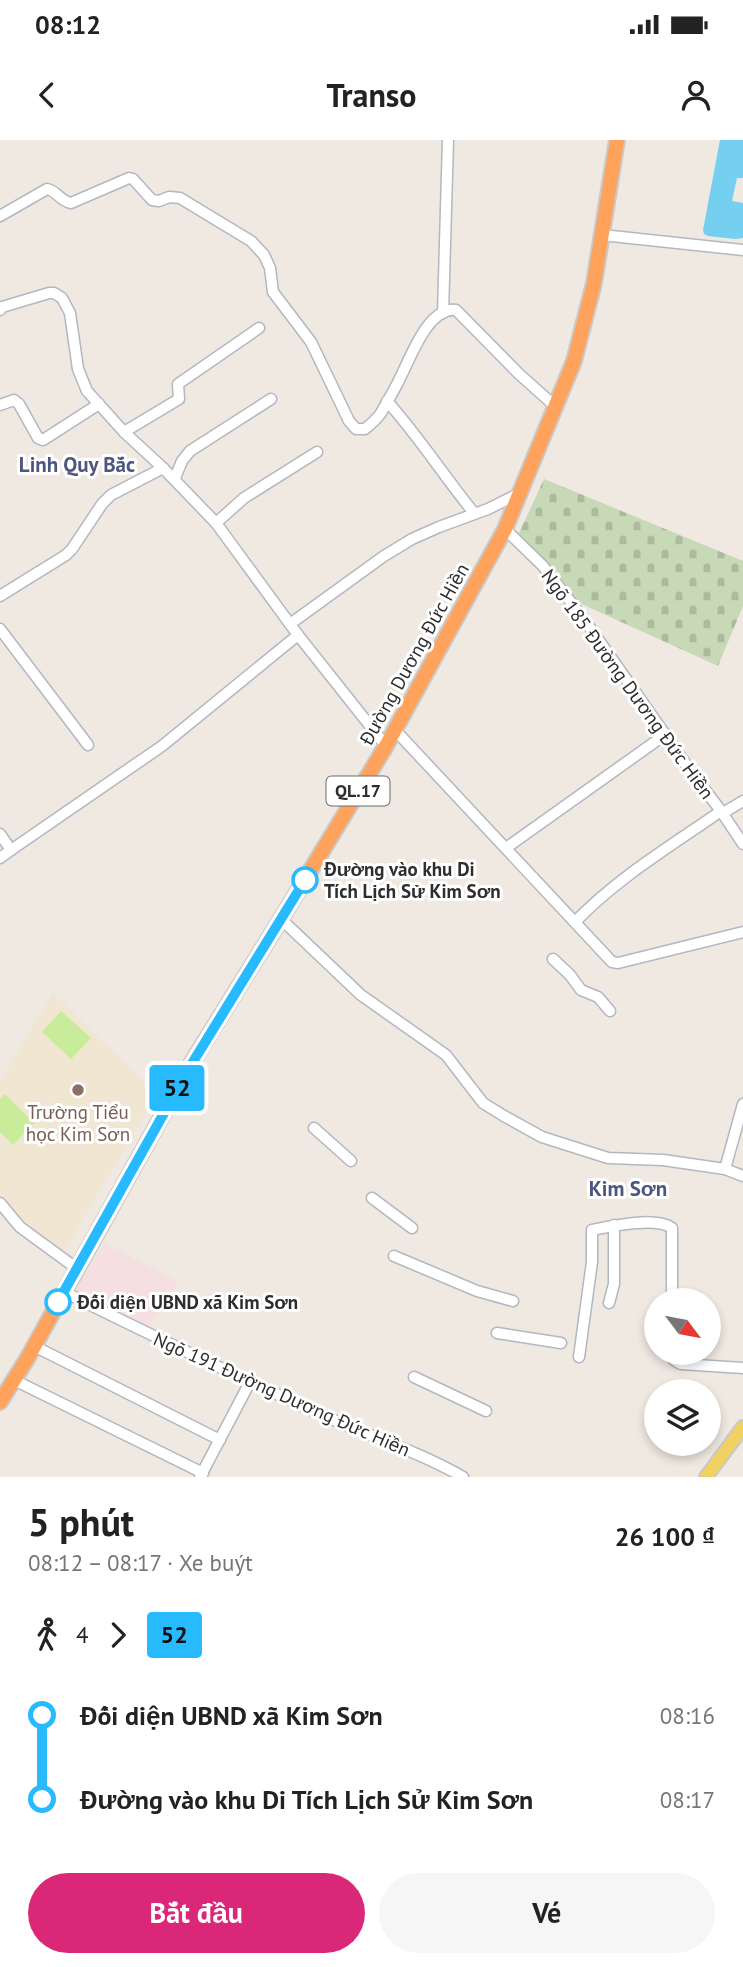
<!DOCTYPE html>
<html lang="vi">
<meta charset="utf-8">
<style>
body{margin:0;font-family:"PT Sans",sans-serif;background:#f6f6f6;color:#222;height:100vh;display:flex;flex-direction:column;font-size:26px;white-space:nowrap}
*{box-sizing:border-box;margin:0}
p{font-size:23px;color:#767676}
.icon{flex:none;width:38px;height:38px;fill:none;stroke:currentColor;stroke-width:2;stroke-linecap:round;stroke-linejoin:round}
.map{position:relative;height:1337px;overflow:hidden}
.panel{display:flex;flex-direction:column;background:#fff;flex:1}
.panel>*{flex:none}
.badge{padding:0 14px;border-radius:5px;font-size:24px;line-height:46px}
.needle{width:46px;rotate:122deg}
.tools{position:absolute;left:644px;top:1148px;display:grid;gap:14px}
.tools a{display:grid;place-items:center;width:77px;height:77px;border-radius:50%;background:#fff;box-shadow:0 4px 10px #0003;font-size:35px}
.map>.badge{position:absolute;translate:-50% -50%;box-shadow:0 0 0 4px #fff}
.legs{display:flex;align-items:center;gap:10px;height:77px;padding:0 28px;font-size:23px}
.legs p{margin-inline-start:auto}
.head{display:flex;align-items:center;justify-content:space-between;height:119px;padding:0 28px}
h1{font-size:38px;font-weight:700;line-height:52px}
.cta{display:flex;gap:14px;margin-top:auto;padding:14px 28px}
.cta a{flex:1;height:80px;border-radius:42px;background:#db2777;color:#fff;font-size:28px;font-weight:700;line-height:80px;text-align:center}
.cta a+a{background:#f6f6f6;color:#222}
ul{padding:0 28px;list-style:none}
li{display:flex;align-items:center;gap:24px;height:84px;font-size:26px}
li i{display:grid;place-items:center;width:10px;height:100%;margin:0 9px;background:currentColor}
li i::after{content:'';width:18px;height:18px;margin:-9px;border:5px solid;border-radius:50%;background:#fff}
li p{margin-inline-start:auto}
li:first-child i{background:linear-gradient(#0000 50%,currentColor 0)}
li:last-child i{background:linear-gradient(currentColor 50%,#0000 0)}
.status{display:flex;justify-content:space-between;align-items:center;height:49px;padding:0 35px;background:#fff;direction:ltr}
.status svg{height:19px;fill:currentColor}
header{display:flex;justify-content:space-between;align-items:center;height:91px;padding:0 28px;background:#fff;font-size:32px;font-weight:700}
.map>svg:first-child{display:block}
.education{fill:#f0e6d1}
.medical{fill:#f5dfe0}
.cemetery{fill:url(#cemetery-stones)}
.pitch{fill:#c9ec9a}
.water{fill:#75cff0}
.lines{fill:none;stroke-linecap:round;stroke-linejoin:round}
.minor-casing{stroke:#b4b7c1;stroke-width:13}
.major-casing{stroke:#c9c9c9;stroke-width:16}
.highway-casing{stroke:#c9c9c9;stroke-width:18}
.minor{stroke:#fff;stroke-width:10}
.major{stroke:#f2d163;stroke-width:12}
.highway{stroke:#ffa35c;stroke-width:14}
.line-1-casing{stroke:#fff;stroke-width:16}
.line-1{stroke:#27baff;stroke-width:10}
.stop-1-dot{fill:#fff;stroke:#27baff;stroke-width:3.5}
.education-dot{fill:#8d6e63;stroke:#fff;stroke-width:2.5}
.labels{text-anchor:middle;stroke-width:6;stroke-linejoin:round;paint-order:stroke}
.shield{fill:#fff;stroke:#6d6d6d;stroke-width:2}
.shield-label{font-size:18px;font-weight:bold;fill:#2e2e2e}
.street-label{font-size:19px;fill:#2e2e2e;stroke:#fff}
.stop-label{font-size:19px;font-weight:bold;fill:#2e2e2e;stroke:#fff;text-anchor:start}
.education-label{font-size:19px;fill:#785e54;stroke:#fff}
.neighbourhood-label{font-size:21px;font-weight:bold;fill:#4d5680;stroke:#fff}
</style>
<div class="status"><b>08:12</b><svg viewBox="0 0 49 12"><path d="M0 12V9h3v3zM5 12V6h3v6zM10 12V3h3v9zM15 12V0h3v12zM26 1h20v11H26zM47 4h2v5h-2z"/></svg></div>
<header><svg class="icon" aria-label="back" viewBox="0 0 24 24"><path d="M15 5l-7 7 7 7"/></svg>Transo<svg class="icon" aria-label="person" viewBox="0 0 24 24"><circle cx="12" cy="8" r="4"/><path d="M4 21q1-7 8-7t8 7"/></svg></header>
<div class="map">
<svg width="743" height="1337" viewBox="0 0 743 1337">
<defs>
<pattern id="cemetery-stones" width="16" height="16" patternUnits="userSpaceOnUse" patternTransform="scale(1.75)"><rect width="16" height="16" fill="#c8d9b8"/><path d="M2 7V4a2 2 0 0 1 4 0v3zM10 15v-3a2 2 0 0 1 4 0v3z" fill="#acbb9e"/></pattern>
</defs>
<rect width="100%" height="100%" fill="#efe9e1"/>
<path class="education" d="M53,853L156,955L63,1113L0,1061V942Z"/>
<path class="medical" d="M104,1103L178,1141L146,1194L72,1157Z"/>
<path class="cemetery" d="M544,339L743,421V466L718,526L575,461L519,393Z"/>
<g class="pitch">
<path d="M61,871L91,898L71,919L42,892Z"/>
<path d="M5,954L34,983L13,1005L0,992V959Z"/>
</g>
<path class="water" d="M720,0H743V38H737L732,61L743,63V98L735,99L708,96L704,94L703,90Z"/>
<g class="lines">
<g class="minor-casing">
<g id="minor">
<path d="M0,76L47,49C57,51 60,61 71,63L129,38L133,39L152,60L159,61L169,57L180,58L251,101L264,115L270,128L273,152L311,202L349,281L356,289H365C371,284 377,279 381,273C388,261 396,247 402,234C412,214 429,167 456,170L519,234L556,267"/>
<path d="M602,95L743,110"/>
<path d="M0,170L2,167L49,153H54L62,158L70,173L78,229L87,251L124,292L163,328"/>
<path d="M443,173L448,0"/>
<path d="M387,261C419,297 444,336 474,373"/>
<path d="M0,265L14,260L19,264L38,298L43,300L99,264"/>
<path d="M124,292L179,259L178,244L259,188"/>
<path d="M175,338L182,321L190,311L271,259"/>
<path d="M216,383L244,358L317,312"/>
<path d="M505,389L543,426L586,482L690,630L721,671L743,704"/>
<path d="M0,456L66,415L72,409L102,364L111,355L163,328L216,383L298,495L386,606"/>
<path d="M290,484L384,416L412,399L439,387L488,369L520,353"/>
<path d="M0,489L88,605"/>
<path d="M395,590L612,822L618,823L743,792"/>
<path d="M723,673L743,661"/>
<path d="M0,694L11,710L0,718"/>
<path d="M506,708L666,594"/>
<path d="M11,710L162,606L298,495"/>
<path d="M281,779L361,855L446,915L483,963L504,976L542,997L608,1018L663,1020L725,1029L743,1036"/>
<path d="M575,782C617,738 671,706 721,671"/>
<path d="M553,819L570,835L581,850L598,857L610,871"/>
<path d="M314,988L351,1021"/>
<path d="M725,1029L743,964"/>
<path d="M372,1058L412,1088"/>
<path d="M0,1063L20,1087L76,1128"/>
<path d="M394,1116L477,1151L513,1161"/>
<path d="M64,1152C149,1194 234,1235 320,1274C368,1296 418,1311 463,1337"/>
<path d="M609,1163L614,1144V1085"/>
<path d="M497,1193L561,1203"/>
<path d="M34,1206L220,1300"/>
<path d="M671,1213C671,1219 675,1221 681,1224L743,1228"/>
<path d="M579,1217L592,1122V1090C611,1086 656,1076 672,1088V1160"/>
<path d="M414,1237L486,1271"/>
<path d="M14,1240L203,1333"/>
<path d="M200,1337L250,1242"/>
</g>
</g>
<g class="major-casing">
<path id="major" d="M706,1337L743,1287"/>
</g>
<g class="highway-casing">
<path id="highway" d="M0,1262L27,1219L191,924L281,779L386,606L505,389L574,221L594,143L617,0"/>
</g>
<use href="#minor" class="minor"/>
<use href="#major" class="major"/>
<use href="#highway" class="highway"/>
</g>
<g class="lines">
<g class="line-1-casing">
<path id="line-1" d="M58,1162L191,925L305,740"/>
</g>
<use href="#line-1" class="line-1"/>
</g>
<g class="stop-1-dot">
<circle cx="305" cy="740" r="12"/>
<circle cx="58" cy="1162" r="12"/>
</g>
<circle class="education-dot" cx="78" cy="950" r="7"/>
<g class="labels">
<rect class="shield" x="326.5" y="636.5" width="63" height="29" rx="5"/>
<g class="shield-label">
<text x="358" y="657">QL.17</text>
</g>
<g class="street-label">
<text transform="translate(414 514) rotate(-61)" y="7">Đường Dương Đức Hiền</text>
<text transform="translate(628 544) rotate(54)" y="7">Ngõ 185 Đường Dương Đức Hiền</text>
<text transform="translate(282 1254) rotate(24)" y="7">Ngõ 191 Đường Dương Đức Hiền</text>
</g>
<g class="stop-label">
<text x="324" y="736">Đường vào khu Di<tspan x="324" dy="22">Tích Lịch Sử Kim Sơn</tspan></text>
<text x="77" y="1169">Đối diện UBND xã Kim Sơn</text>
</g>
<g class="education-label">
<text x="78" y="979">Trường Tiểu<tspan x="78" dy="22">học Kim Sơn</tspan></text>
</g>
<g class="neighbourhood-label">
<text x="77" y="332">Linh Quy Bắc</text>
<text x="628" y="1056">Kim Sơn</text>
</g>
</g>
</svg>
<div class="tools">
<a><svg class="needle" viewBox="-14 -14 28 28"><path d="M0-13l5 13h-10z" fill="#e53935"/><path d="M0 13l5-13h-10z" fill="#767676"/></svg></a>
<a><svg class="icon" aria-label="layers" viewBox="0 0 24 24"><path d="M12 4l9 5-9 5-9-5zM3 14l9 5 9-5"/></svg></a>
</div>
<b class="badge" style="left:177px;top:948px;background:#27baff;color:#111">52</b>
</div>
<section class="panel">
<div class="head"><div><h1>5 phút</h1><p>08:12 – 08:17 · Xe buýt</p></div><b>26 100 ₫</b></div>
<div class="legs"><svg class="icon" aria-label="walk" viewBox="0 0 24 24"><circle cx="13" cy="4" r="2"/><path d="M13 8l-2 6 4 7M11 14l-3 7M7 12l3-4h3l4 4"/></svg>4<svg class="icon" aria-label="forward" viewBox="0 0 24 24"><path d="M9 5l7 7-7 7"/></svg><b class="badge" style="background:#27baff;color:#111">52</b></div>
<ul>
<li><i style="color:#27baff"></i><b>Đối diện UBND xã Kim Sơn</b><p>08:16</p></li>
<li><i style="color:#27baff"></i><b>Đường vào khu Di Tích Lịch Sử Kim Sơn</b><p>08:17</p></li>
</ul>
<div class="cta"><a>Bắt đầu</a><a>Vé</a></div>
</section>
